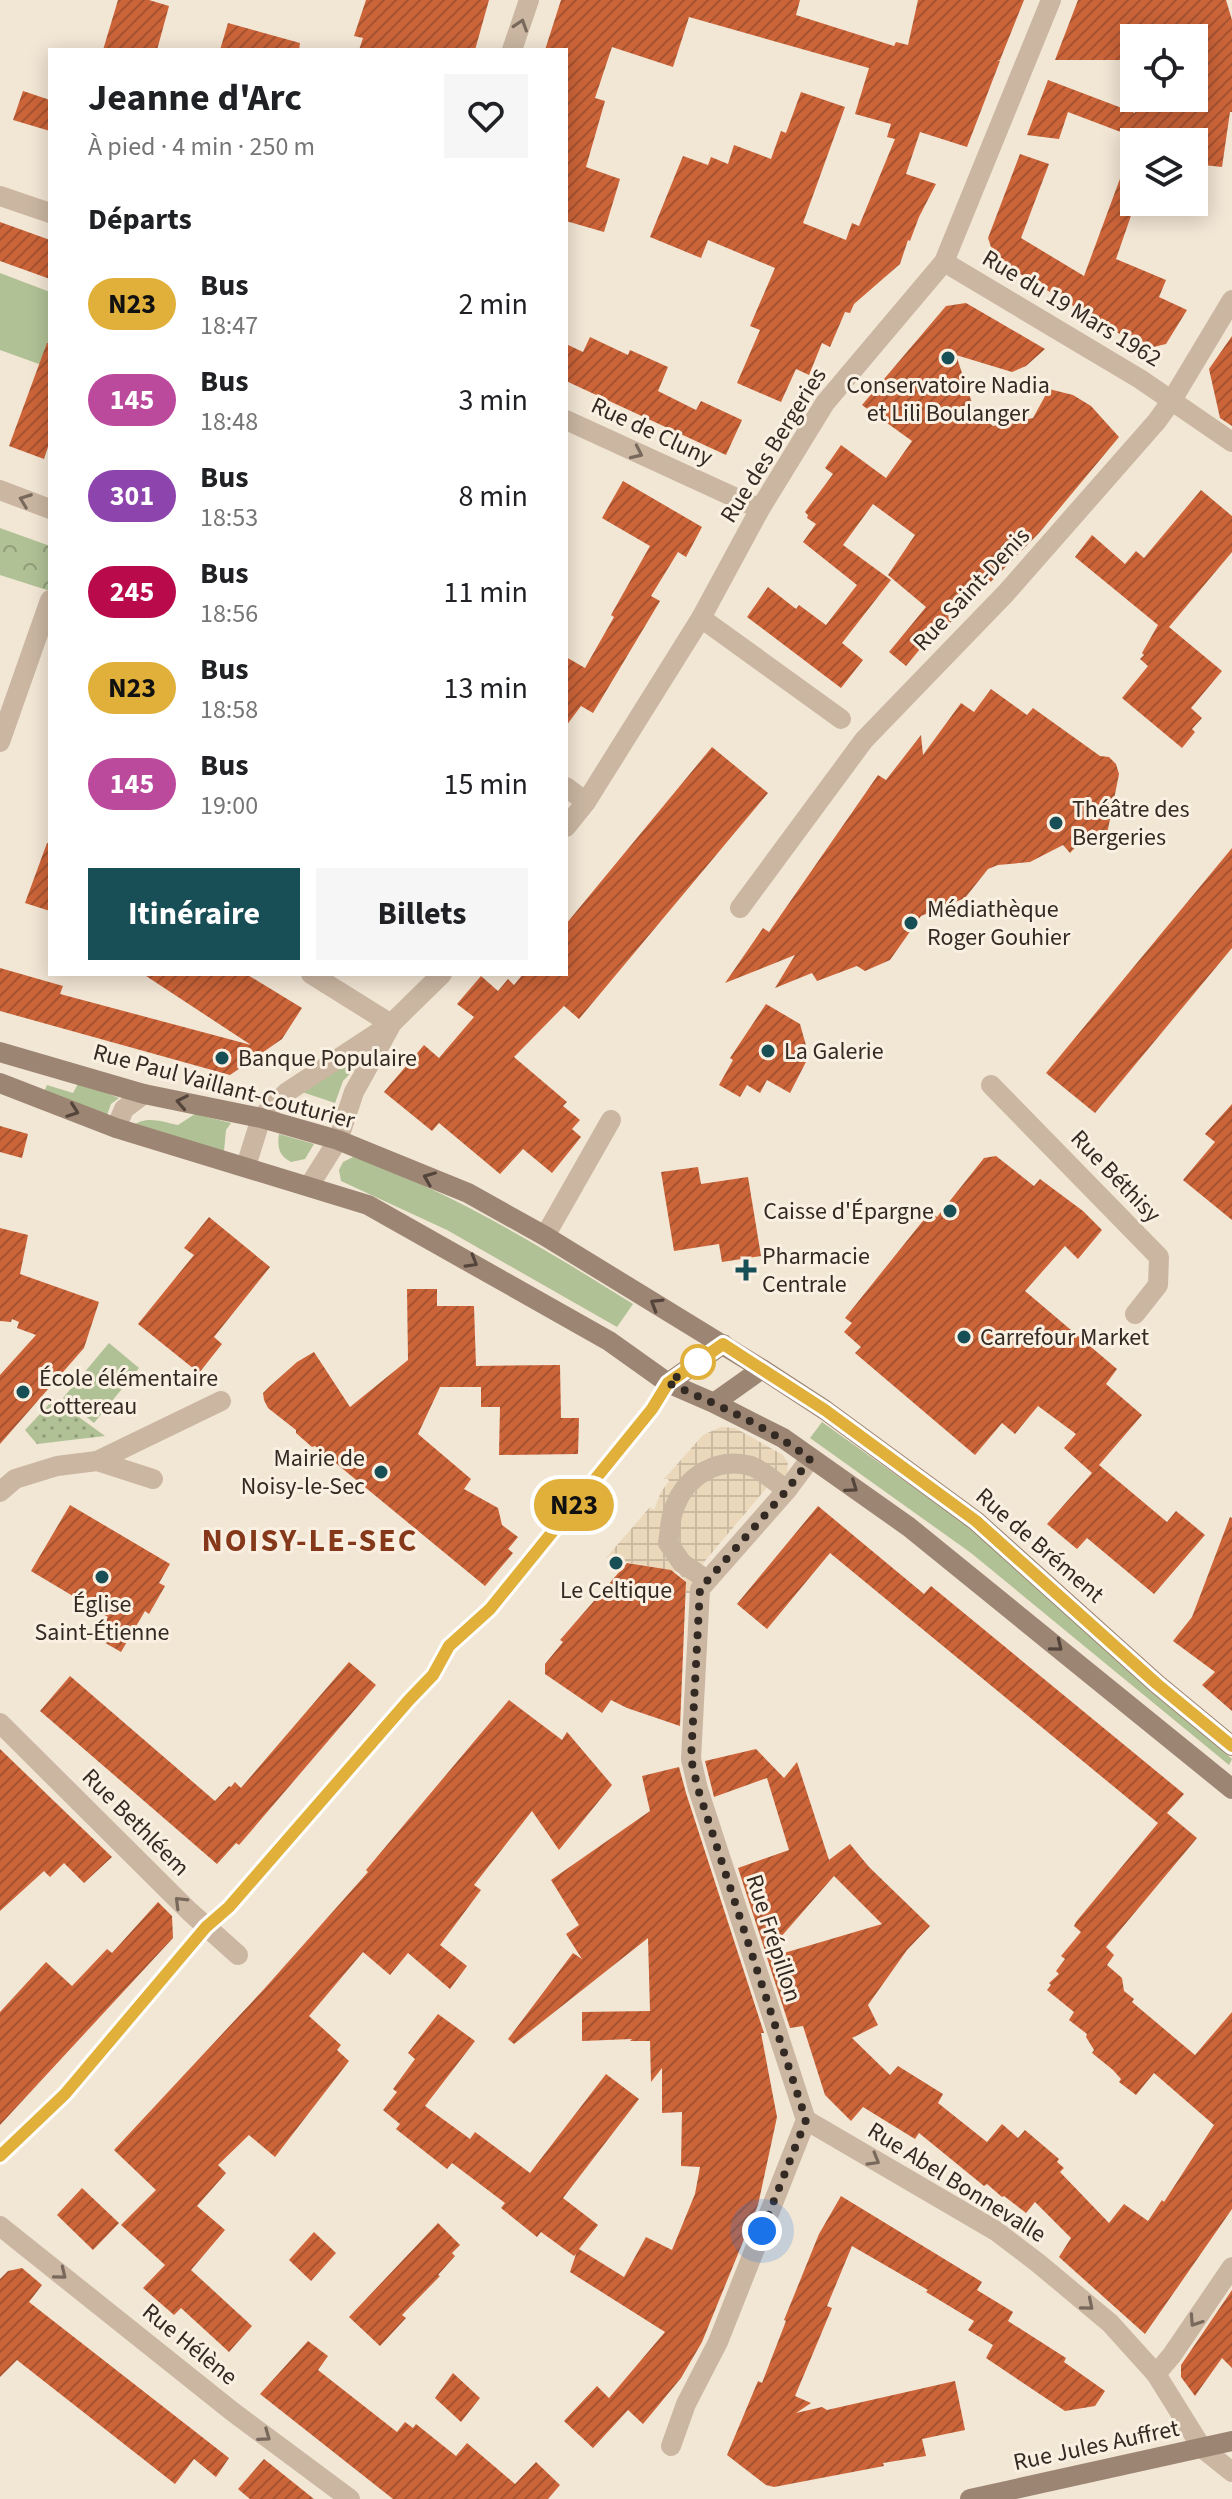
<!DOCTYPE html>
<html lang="fr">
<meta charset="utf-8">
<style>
body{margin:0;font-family:"Source Sans 3",sans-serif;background:#f6f6f6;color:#202124;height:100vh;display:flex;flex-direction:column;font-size:30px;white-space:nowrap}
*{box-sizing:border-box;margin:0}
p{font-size:26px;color:#757577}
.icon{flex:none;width:44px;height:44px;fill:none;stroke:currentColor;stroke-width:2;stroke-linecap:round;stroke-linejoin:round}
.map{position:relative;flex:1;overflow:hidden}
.panel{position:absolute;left:48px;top:48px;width:520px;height:928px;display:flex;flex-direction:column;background:#fff;border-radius:0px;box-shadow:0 4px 20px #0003}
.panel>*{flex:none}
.badge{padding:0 16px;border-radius:26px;font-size:28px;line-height:52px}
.buttons{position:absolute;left:1120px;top:24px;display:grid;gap:16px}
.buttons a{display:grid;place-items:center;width:88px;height:88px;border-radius:0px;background:#fff;box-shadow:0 4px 20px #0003;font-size:40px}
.you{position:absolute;width:40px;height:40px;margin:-20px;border:6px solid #fff;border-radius:50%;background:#1a73e8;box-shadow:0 0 0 12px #1a73e833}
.map>.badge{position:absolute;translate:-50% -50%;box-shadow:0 0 0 4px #fff}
h2{padding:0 40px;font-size:30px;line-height:72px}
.round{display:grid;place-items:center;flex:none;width:84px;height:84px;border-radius:0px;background:#f6f6f6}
.headline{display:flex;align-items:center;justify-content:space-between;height:136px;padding:0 40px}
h1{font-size:38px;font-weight:700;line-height:60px}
.primary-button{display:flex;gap:16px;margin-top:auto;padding:16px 40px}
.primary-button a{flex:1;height:92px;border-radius:0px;background:#184f57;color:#fff;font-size:32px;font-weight:700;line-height:92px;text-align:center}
.primary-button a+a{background:#f6f6f6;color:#202124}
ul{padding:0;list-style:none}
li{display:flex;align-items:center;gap:24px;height:96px;padding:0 40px}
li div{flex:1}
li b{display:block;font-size:30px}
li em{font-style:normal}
li .badge{min-width:88px;font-weight:700;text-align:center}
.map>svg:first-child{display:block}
.grass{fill:#b0c195}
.forest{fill:url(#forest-crowns)}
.park{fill:url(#park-dots)}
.plaza{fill:url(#plaza-grid)}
.building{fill:url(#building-hatch)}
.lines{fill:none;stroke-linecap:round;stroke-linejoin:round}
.street{stroke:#cab6a1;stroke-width:20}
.secondary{stroke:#9d8573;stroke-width:20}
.oneway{stroke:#78695c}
.oneway2{stroke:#54453c}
.line-casing{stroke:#fff;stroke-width:18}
.line{stroke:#e0b03a;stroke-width:12}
.walk{stroke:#342a24;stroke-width:8;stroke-dasharray:0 14.4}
.poi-dot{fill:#184f57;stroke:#faf0e2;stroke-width:3}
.stop-dot{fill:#fff;stroke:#e0b03a;stroke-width:4}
.labels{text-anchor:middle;stroke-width:6;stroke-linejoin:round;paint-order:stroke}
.street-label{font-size:24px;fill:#342a24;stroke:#faf0e2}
.poi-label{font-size:24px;fill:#342a24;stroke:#faf0e2;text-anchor:start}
.district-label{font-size:32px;font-weight:bold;letter-spacing:2px;fill:#86391a;stroke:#faf0e2}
</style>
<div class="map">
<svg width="1232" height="2499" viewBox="0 0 1232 2499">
<defs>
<pattern id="forest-crowns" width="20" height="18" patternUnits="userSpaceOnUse" patternTransform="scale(2)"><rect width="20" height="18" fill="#b0c195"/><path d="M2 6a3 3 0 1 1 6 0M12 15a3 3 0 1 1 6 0" fill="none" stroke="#909d79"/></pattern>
<pattern id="park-dots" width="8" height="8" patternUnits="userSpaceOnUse" patternTransform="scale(2)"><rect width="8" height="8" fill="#b0c195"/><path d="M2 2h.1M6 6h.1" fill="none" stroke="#909d79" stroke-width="1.8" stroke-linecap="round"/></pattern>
<pattern id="plaza-grid" width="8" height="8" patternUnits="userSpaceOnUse" patternTransform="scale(2)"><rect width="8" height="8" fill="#ebd8bb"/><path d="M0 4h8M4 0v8" fill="none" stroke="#cabaa1"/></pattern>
<pattern id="building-hatch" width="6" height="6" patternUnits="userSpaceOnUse" patternTransform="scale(2)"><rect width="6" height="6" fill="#cc6439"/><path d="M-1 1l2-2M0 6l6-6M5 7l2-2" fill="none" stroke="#a65330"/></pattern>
</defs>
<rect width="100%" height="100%" fill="#f2e6d5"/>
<g class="grass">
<path d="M0,273L50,292V368L0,350Z"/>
<path d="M358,1051L368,1055L343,1081L335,1103L302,1092Z"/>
<path d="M79,1082L119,1098L111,1104L106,1118L44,1092L47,1085L73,1093Z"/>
<path d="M195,1114L231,1123L226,1130L224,1151L132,1126C148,1115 161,1122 178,1125Z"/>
<path d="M279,1134L314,1144L305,1159L291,1162C279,1156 277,1147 279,1134Z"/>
<path d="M353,1157C379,1161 404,1176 427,1187C499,1221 566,1262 633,1304L617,1327L447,1230L341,1181L339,1170L343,1162Z"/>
<path d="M109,1343L139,1368L94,1423L63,1398Z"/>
<path d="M822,1422L979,1534L1232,1759L1229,1765L971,1553L810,1438Z"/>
</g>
<path class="forest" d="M0,528L50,546V591L0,575Z"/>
<path class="park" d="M54,1399L105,1436L37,1444L25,1430Z"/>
<path class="plaza" d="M721,1427L735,1428L783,1455L788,1463L787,1476L769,1485L699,1568L692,1593H686V1582L678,1572L606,1558L650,1507L654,1510L661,1492L669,1481L668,1479H664L703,1435Z"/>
<g class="building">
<path d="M118,0H149L169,6L157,50H103Z"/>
<path d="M366,0H489L475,50H359L363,38L354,36Z"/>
<path d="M561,0H800L796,15L894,46L896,42L908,45L918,0H1024L1000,60H997L1000,61L967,147L920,132L906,174L936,184L919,217L910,241L908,240L900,264L854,304L850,313L845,312L830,347L822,343L809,375L796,369L781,402L737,383L760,330L750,326L775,268L708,240L701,258L650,237L683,156L708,165L711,157L728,164L734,145L771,159L781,131L786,133L801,92L845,107L803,223L846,240L852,223L859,226L895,139L887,137L891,124L855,114L869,68L689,17L673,67L612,47L595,98L605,101L586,167L620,179L604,232L566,221V50H545Z"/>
<path d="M1078,0H1226L1232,20V112H1230L1222,167L1194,164V142H1133L1134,137L1068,112L1059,139L1027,135L1048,80L1135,113L1136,98H1194V38H1134V60H1055Z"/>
<path d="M228,23L300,43L299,50H220Z"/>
<path d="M23,91L50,100V131L13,120Z"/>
<path d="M1131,149H1134V207L1116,259L1166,280L1159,297L1187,310L1166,344L1145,349L995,259L988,238L1020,154L1049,164L1021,238L1084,276Z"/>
<path d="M0,222L50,240V279L0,261Z"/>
<path d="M966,303L1045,349L1026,366L1012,372L956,355L975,412L993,426L1033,418L1049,389L1073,395L1091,406L1119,437L1039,533L949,624L944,620L906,666L889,652L926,607L888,575L915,535L873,504L843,545L891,580L842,643L863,660L841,688L747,617L768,587L796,609L799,605L826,625L857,585L803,542L816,524L807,518L808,515L805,512L833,474L825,468L841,445L886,478L912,441L862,405L946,306Z"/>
<path d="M1232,336V426L1220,418L1209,369Z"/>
<path d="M590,337L628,355L630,350L668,367L658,391L696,410L701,401L742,420L726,455L566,381V344L583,352Z"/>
<path d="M47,343H50V441L44,459L9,446Z"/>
<path d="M623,481L702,527L686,557L678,552L651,596L660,601L593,713L581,706L566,726V657L585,668L614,617L611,615L650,546L602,518Z"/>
<path d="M1201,490L1232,516V552L1169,627L1222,671L1191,708L1202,718L1192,729L1195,732L1182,748L1122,698L1148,666L1140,659L1144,655L1142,653L1158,625L1075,557L1092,535L1125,564L1136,551L1144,558Z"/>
<path d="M991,689L1027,715L1033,708L1100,756L1109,757L1116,764L1119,774L1106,839L1092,829L1070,853L1063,845L1030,862L998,865L988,869L965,898L921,916L890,960L865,971L857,966L817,981L812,973L775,988L795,955L725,983L763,928L769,932L878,775L886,780L921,735L923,755L961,703L974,712Z"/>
<path d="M712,747L768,793L579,1019L564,1006L514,1057L567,1102L563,1106L580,1120L572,1129L581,1137L552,1173L523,1149L500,1174L439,1123L432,1131L384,1092L424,1045L439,1058L474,1017L457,1004L481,976L498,991L508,979L514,985L523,974H566V924Z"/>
<path d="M47,843H50V911L25,903Z"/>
<path d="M1232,848V948L1095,1113L1046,1073Z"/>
<path d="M0,968L63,986L60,994L251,1045L143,974H246L302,1008L282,1039L230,1075L0,1011Z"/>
<path d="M766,1004L800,1024L809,1056L790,1093L767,1080L760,1093L747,1085L740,1097L719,1085L733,1060L730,1058Z"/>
<path d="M1232,1104V1220L1183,1180L1215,1142L1205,1134Z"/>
<path d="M0,1126L28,1134L22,1158L0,1152Z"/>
<path d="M996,1156L1034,1186L1040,1179L1083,1211L1102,1230L1078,1259L1065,1246L1025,1291L1117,1369L1106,1384L1142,1415L1099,1465L1167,1522L1176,1511L1205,1535L1154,1594L1087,1538L1077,1549L1047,1524L1092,1473L1064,1448L1076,1434L1038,1406L1015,1434L1002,1423L975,1455L855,1353L861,1347L844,1332L852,1323L845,1318L930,1212L937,1217L984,1158Z"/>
<path d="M698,1167L701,1184L748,1177L761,1256L722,1262L719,1244L674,1251L661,1172Z"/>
<path d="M209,1217L270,1267L214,1337L222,1344L199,1373L138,1324L194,1255L184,1248Z"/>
<path d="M0,1228L28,1235L20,1274L99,1302L84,1348L0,1444V1375L36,1335L17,1328L19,1322L12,1319L11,1322L0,1321Z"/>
<path d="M407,1289H437V1306H474L476,1366L560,1365L561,1418H579L578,1454L499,1455L500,1407H481V1387H440L418,1434L471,1479L464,1489L498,1508L502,1525L518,1537L508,1549L513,1553L485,1586L315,1446L312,1447L296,1433V1430L268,1408L264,1400L263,1393L269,1387L297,1362L314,1352L350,1407L408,1360Z"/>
<path d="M70,1505L170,1564L159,1583L165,1586L149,1614L145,1611L121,1652L95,1637L108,1617L31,1571Z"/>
<path d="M818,1506L924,1594L931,1586L1184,1794L1167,1813L1197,1838L1106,1947L1114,1955L1107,1965L1122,1978L1124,1991L1134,1999L1132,2002L1195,2055L1232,2012V2209L1145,2334L1059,2257L1071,2238L1035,2202L1026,2213L1004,2196L1002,2197L987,2184L984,2186L919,2133L915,2139L863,2107L851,2121L825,2095L803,2026L790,2028L767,1958L882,1924L834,1876L766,1954L738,1868L789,1850L767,1778L714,1797L705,1761L756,1749L784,1778L797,1762L829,1860L850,1844L869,1867L930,1926L907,1950L868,2005L878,2025L852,2038L890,2075L898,2066L943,2094L938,2103L987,2142L1002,2124L1018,2138L1025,2130L1059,2159L1057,2162L1064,2168L1060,2172L1109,2223L1124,2204L1148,2221L1162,2200L1164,2202L1214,2125L1154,2073L1136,2095L1119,2082L1121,2079L1113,2070L1092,2053L1094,2050L1086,2037L1087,2034L1069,2020L1074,2012L1047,1990L1051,1985L1049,1983L1059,1974L1056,1971L1065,1959L1061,1956L1081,1932L1074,1926L1076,1922L1158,1823L830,1553L767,1629L737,1604Z"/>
<path d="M1230,1517L1232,1518V1711L1202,1685L1215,1672L1173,1641L1192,1617Z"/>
<path d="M627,1563L671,1570L686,1582L680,1726L627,1708L611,1700L602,1713L545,1674V1664L563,1642L560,1640Z"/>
<path d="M349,1662L376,1685L239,1845L236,1843L217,1864L40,1711L70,1676L215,1801L229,1786L231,1787L235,1782L241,1788Z"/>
<path d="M509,1700L562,1740L567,1732L612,1785L559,1850L532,1811L474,1885L481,1890L440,1945L467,1966L450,1989L408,1953L390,1975L363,1952L309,2016L341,2045L337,2050L349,2061L275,2157L249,2135L218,2165L226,2173L197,2206L225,2230L191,2270L252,2326L229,2352L181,2308L174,2315L143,2288L165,2265L121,2225L156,2190L114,2150L265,1988L368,1872L366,1870Z"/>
<path d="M0,1749L112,1857L84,1883L64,1863L50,1877L44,1871L0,1911Z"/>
<path d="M679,1767L686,1793L764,2033H761L777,2117L758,2205L702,2342L681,2378L643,2424L628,2410L593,2448L564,2421L597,2386L609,2398L665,2332L570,2272L576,2254L574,2256L541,2232L537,2237L501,2208L505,2203L452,2163L447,2169L396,2129L400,2124L383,2110L397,2092L393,2089L415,2059L408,2053L438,2014L475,2041L425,2106L470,2139L475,2132L530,2173L606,2074L639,2099L563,2198L598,2225L579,2249L624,2277L646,2237L672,2250L695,2194L700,2167L681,2166L682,2112L662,2113V2068L651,2082L650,2041H630L632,2039L582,2041V2012L650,2011L648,1938L514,2044L508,2039L573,1953L582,1959L566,1934L579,1925L551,1880L650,1811L642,1776Z"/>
<path d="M158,1902L172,1916L173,1938L0,2125V2012L46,1962L72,1986L107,1949L112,1953Z"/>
<path d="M82,2188L119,2223L93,2250L57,2215Z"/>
<path d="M841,2196L982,2282L977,2290L1013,2312L1008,2321L1066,2358L1064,2362L1105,2391L1095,2406L1065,2411L986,2358L993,2345L968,2330L974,2321L926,2292L928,2290L852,2246L827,2306L832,2308L795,2396L811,2403L796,2413L822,2407L827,2410L955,2381L965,2430L922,2439L926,2456L883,2463L884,2466L774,2487L766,2485L727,2455L758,2381L762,2383L786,2321L784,2320L819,2234Z"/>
<path d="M438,2223L460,2245L452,2253L455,2256L438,2275L440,2276L402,2315L406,2318L380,2346L349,2317Z"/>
<path d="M314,2232L336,2253L311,2281L289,2260Z"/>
<path d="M22,2268L42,2285L29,2302L229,2458L216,2477L194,2459L175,2484L17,2360L0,2377V2279L8,2271Z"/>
<path d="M1232,2290V2368L1222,2358L1195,2396L1181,2377V2365Z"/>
<path d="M308,2341L328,2356L318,2370L397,2432L405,2422L413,2428L416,2424L456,2456L467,2443L515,2484L536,2462L560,2485L548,2499H393L260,2394Z"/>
<path d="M453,2373L480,2398L461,2422L435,2398Z"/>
<path d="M264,2459L314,2499H250L238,2489Z"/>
</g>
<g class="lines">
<g class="street">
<path d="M512,50L529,0"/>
<path d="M0,196L50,213"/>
<path d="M944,262L1140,379L1232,442"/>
<path d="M566,420L760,509"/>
<path d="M0,490L50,509"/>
<path d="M701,618L841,719"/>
<path d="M0,742L50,600"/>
<path d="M566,787L586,802"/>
<path d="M566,827L586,802L701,618L760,509L825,403L944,262L1051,0"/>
<path d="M740,908L864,740L1006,593L1157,421L1172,400L1232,300"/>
<path d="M311,974L391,1024"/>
<path d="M991,1085L1159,1257L1158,1285L1135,1314"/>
<path d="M116,1128L124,1109L144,1094"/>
<path d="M246,1166L261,1118L287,1092L391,1024L442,974"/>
<path d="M309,1186L338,1140L354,1092L390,1027"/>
<path d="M545,1236L611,1120"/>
<path d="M97,1461L221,1401"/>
<path d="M0,1492L15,1479L57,1466L97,1461L153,1479"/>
<path d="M707,1580L682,1563L668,1543C670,1531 670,1517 675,1506C687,1475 718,1457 751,1466C763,1470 776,1483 787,1490"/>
<path d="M0,1723L189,1911L238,1955"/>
<path d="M806,2120L996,2231L1038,2263L1110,2323L1156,2374L1202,2448L1232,2472"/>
<path d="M0,2226L233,2412L350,2499"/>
<path d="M1156,2374L1172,2355L1232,2267"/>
<path d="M671,2446L686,2404L718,2342L806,2120L698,1789L691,1759L700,1589L787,1490L810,1459"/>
</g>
<g class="secondary">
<path d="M0,1052L144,1094L261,1118L338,1140L468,1193L545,1236L762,1369L825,1410L976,1521L1157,1684L1232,1746"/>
<path d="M0,1083L116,1128L368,1205L609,1341L668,1383L714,1403L783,1438L909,1527L1232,1789"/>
<path d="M668,1383L723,1344"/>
<path d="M714,1403L762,1369"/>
<path d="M970,2499L1232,2441"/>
</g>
</g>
<defs><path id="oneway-chevron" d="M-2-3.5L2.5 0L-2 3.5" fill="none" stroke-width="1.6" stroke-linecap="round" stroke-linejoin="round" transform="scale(2)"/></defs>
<g class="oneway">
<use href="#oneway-chevron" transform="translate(521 25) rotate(-72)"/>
<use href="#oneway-chevron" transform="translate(637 453) rotate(25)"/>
<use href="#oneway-chevron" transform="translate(25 500) rotate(-159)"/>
<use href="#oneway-chevron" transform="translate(180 1902) rotate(-135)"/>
<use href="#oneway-chevron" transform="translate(874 2160) rotate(30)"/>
<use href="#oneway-chevron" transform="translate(61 2274) rotate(39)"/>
<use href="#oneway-chevron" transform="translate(1088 2305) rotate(40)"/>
<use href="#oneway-chevron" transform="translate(1195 2321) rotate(124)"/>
<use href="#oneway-chevron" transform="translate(265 2436) rotate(36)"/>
</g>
<g class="oneway2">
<use href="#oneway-chevron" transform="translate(182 1102) rotate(-169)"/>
<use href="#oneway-chevron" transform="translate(73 1111) rotate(20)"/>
<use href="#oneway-chevron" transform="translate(429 1178) rotate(-158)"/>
<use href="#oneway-chevron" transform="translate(472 1262) rotate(30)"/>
<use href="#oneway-chevron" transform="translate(656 1304) rotate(-149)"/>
<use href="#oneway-chevron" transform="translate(852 1487) rotate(35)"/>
<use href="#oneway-chevron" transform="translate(1057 1646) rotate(39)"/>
</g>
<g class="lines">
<g class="line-casing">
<path id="line" d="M0,2156L65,2094L206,1927L229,1907L409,1700L433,1675L449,1646L490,1609L652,1409L668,1383L723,1344L825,1410L976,1521L1157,1684L1232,1746"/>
</g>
<use href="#line" class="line"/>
<path class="walk" d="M698,1362L705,1357L668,1383C718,1405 767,1426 810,1459L787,1490L700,1589L691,1759L698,1789L806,2120L762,2231"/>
</g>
<g class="poi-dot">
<circle cx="948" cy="358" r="8"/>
<circle cx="1056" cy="823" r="8"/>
<circle cx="911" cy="923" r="8"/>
<circle cx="768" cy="1051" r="8"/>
<circle cx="222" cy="1058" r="8"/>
<circle cx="950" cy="1211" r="8"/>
<path d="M742 1258h8v8h8v8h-8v8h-8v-8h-8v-8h8z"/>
<circle cx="964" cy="1337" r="8"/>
<circle cx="23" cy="1392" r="8"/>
<circle cx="381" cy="1472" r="8"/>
<circle cx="616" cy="1563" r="8"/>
<circle cx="102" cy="1577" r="8"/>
</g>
<circle class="stop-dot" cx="698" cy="1362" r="16"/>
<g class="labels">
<g class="street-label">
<text transform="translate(1072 308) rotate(31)" y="8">Rue du 19 Mars 1962</text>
<text transform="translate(652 431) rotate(25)" y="8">Rue de Cluny</text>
<text transform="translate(773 445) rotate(-58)" y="8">Rue des Bergeries</text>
<text transform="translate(971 589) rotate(-47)" y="8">Rue Saint-Denis</text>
<text transform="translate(224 1086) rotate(15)" y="8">Rue Paul Vaillant-Couturier</text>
<text transform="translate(1116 1176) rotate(46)" y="8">Rue Béthisy</text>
<text transform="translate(1040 1545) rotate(41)" y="8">Rue de Brément</text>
<text transform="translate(136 1822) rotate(45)" y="8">Rue Bethléem</text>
<text transform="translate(774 1938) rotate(72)" y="8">Rue Frépillon</text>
<text transform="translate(957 2182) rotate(32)" y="8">Rue Abel Bonnevalle</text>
<text transform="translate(190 2344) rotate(39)" y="8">Rue Hélène</text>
<text transform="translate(1096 2445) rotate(-12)" y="8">Rue Jules Auffret</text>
</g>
<g class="poi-label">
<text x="948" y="393" text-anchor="middle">Conservatoire Nadia<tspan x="948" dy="28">et Lili Boulanger</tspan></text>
<text x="1072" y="817">Théâtre des<tspan x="1072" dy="28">Bergeries</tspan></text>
<text x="927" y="917">Médiathèque<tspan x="927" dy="28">Roger Gouhier</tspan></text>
<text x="784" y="1059">La Galerie</text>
<text x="238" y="1066">Banque Populaire</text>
<text x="934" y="1219" text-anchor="end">Caisse d'Épargne</text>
<text x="762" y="1264">Pharmacie<tspan x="762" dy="28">Centrale</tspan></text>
<text x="980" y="1345">Carrefour Market</text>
<text x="39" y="1386">École élémentaire<tspan x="39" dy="28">Cottereau</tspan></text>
<text x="365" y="1466" text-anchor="end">Mairie de<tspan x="365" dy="28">Noisy-le-Sec</tspan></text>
<text x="616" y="1598" text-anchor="middle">Le Celtique</text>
<text x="102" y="1612" text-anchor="middle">Église<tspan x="102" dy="28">Saint-Étienne</tspan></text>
</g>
<g class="district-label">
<text x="310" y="1551">NOISY-LE-SEC</text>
</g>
</g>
</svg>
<div class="buttons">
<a><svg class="icon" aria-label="locate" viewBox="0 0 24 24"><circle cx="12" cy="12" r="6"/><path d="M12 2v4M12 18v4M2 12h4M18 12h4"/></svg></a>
<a><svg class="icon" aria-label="layers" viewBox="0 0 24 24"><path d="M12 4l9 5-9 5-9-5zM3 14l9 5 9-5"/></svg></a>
</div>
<div class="you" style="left:762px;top:2231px"></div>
<b class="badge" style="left:574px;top:1505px;background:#e0b03a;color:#111">N23</b>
<section class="panel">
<div class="headline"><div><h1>Jeanne d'Arc</h1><p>À pied · 4 min · 250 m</p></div><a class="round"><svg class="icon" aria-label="heart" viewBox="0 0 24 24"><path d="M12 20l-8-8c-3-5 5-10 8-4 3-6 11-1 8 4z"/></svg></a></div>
<h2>Départs</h2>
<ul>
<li><span class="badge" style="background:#e0b03a;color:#111">N23</span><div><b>Bus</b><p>18:47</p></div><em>2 min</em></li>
<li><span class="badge" style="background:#bb4a9d;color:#fff">145</span><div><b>Bus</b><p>18:48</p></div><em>3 min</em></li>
<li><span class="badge" style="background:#8e44ad;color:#fff">301</span><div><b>Bus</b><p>18:53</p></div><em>8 min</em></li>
<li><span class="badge" style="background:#b90b4b;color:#fff">245</span><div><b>Bus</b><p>18:56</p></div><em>11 min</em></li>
<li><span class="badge" style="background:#e0b03a;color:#111">N23</span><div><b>Bus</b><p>18:58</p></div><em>13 min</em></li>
<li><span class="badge" style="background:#bb4a9d;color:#fff">145</span><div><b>Bus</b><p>19:00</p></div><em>15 min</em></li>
</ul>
<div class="primary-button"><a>Itinéraire</a><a>Billets</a></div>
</section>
</div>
